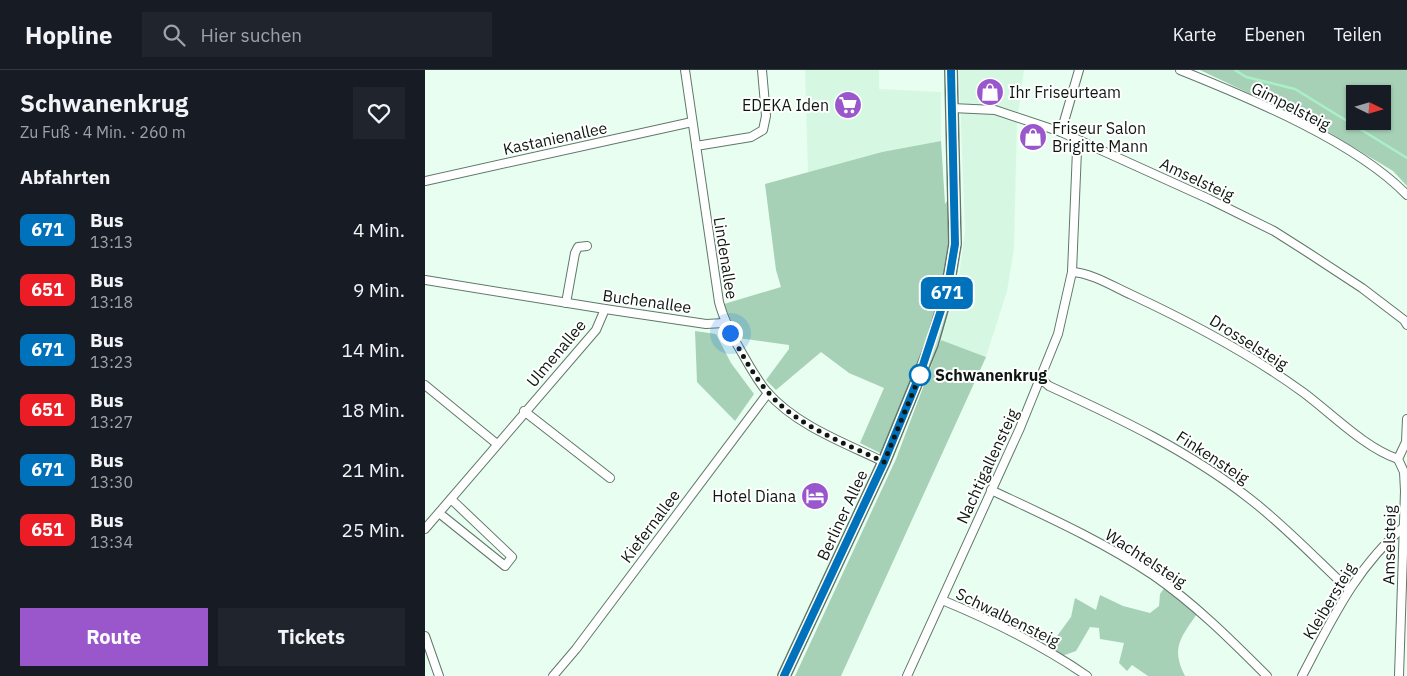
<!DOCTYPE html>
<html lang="de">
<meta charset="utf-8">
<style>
body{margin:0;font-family:"IBM Plex Sans",sans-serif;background:#20242c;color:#f1f3f6;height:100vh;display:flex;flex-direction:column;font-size:19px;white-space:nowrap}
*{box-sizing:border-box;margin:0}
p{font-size:16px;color:#9ea1a6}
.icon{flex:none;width:28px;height:28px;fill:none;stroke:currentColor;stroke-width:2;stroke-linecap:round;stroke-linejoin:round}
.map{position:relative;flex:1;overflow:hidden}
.details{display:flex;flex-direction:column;background:#171b24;width:425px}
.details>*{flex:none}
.badge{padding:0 10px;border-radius:8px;font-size:18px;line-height:32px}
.needle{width:32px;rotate:95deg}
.fabs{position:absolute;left:921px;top:15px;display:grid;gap:10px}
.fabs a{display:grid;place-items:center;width:45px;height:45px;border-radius:0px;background:#171b24;box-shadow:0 1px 4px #0004;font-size:25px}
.you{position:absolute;width:25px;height:25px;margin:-12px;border:4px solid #fff;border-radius:50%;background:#1a73e8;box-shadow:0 0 0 8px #1a73e833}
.map>.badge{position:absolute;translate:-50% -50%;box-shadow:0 0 0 2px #fff}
h2{padding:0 20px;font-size:19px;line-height:45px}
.round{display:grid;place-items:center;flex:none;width:52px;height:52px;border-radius:0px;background:#20242c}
.head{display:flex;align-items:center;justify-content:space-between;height:85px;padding:0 20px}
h1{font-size:24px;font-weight:700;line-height:38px}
.primary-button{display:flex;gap:10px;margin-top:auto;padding:10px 20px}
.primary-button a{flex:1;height:58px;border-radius:0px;background:#9a57cc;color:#fff;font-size:20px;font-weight:700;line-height:58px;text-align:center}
.primary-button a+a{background:#20242c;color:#f1f3f6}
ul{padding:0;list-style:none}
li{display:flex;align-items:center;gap:15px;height:60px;padding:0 20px}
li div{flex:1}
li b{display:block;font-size:19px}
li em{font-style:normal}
li .badge{min-width:55px;font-weight:700;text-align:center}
header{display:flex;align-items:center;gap:30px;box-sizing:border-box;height:70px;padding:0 25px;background:#171b24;border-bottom:1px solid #363941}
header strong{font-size:24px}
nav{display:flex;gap:28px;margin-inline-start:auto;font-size:18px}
.search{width:350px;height:45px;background:#20242c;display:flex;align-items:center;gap:12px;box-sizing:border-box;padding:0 18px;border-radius:0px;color:#9ea1a6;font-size:19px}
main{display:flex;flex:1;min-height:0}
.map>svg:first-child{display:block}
.built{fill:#d6f8e3}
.green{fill:#a6d1b7;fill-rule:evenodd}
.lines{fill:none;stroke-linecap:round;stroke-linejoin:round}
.stream{stroke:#aaf0c7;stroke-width:2.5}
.street-casing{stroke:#60786a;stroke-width:10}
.secondary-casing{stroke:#60786a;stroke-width:14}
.street{stroke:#fff;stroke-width:8}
.secondary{stroke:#bce6d3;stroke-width:11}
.line-casing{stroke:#fff;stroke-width:11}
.line{stroke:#0072bc;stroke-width:8}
.walk{stroke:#0e1812;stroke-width:5;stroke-dasharray:0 9}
.stop-dot{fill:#fff;stroke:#0072bc;stroke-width:2.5}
.labels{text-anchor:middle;stroke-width:4;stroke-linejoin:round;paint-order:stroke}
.poi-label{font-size:16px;fill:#0e1812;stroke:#fff;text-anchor:start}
.street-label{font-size:16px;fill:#0e1812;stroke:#fff}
.stop-label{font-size:16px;font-weight:bold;fill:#0e1812;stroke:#fff;text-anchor:start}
</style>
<header>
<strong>Hopline</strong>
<div class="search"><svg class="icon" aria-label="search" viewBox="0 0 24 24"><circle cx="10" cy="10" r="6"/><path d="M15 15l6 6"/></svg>Hier suchen</div>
<nav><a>Karte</a><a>Ebenen</a><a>Teilen</a></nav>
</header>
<main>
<section class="details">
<div class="head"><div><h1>Schwanenkrug</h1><p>Zu Fuß · 4 Min. · 260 m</p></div><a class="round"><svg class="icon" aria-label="heart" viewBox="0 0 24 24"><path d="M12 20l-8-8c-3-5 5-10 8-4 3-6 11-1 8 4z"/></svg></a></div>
<h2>Abfahrten</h2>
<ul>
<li><span class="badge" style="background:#0072bc;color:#fff">671</span><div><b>Bus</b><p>13:13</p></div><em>4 Min.</em></li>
<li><span class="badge" style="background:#ed1d25;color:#fff">651</span><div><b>Bus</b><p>13:18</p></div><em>9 Min.</em></li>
<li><span class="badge" style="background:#0072bc;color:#fff">671</span><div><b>Bus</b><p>13:23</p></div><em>14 Min.</em></li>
<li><span class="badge" style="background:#ed1d25;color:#fff">651</span><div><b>Bus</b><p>13:27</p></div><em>18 Min.</em></li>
<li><span class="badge" style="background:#0072bc;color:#fff">671</span><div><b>Bus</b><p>13:30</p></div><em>21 Min.</em></li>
<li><span class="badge" style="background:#ed1d25;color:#fff">651</span><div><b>Bus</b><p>13:34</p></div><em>25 Min.</em></li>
</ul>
<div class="primary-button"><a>Route</a><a>Tickets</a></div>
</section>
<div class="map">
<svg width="982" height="606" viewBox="0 0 982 606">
<rect width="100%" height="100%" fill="#e8fef0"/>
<g class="built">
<path d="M380,0H454V19L516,22V71L457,82L383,103Z"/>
<path d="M534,0H599L592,52L589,179L582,221L561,287L516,270L533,213L540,162Z"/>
</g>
<g class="green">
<path d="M775,0H982V116L968,101L895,57ZM930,24H958V51H930Z"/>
<path d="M516,71L520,134L524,128C525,157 525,187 518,216C505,274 479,329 457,384L435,373L459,318L424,303L396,282L351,320L341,310L364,279V275L313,268L299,234L356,217L351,200L340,114L457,82Z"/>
<path d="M270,261L291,264L306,293L329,324L310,351L272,312Z"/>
<path d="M516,270L561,287L416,606H370L471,389Z"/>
<path d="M740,517L773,542C757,567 745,576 760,606H723L707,595L702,601L694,593L699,573L675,569L674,558L665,557L651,581L634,587L625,581L627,573L646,547L650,528L671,540L675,525L698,536L725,543L734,536L735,524Z"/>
</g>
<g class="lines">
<path class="stream" d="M810,0L821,7L870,19L982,88"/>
<g class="street-casing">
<g id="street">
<path d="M260,0L294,232C299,251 307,266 317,283C325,297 332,310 342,322C372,356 420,373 459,392"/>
<path d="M755,0C825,28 931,72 982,125"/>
<path d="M527,38L570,40L636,62L784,129L849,161L882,182L937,218L979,250L982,255"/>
<path d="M636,62L654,0"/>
<path d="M271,76L326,67L338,60L341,46L337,0"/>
<path d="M0,111L267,52"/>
<path d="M647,202C667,203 689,217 707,225C767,253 826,284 879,323C907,344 940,378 973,389"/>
<path d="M0,210L180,239L281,254L299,253"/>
<path d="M141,233L150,183L153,177L162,176"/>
<path d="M616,309L624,316C694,348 764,381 825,429C860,456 891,489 923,519"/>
<path d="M0,315L72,374"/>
<path d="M99,341L185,408"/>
<path d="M566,420C621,446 677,471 728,505C770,534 806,570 842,606"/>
<path d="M14,443L80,496L87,487L26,429"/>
<path d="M0,459L171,260L180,239"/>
<path d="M517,530C568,551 616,574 662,606"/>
<path d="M0,566L14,606"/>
<path d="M128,606L151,579L343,323"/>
<path d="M482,606L595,358L633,264L647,202L652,80L655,71"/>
<path d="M877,606C906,551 932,495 981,455"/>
<path d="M974,606L980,421L979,402L973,389L981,372L982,349"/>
</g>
</g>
<g class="secondary-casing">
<path id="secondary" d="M359,606L459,392L507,274L522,222L530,174L526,0"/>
</g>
<use href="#street" class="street"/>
<use href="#secondary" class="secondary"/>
</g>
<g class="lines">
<g class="line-casing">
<path id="line" d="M359,606L459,392L495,304L522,222L530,174L526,0"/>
</g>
<use href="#line" class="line"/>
<path class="walk" d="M305,263C317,283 327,304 342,321C371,356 420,373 459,392L495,305"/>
</g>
<defs>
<g id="shop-disc" transform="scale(1.4375)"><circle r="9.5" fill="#9a57cc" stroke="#fff"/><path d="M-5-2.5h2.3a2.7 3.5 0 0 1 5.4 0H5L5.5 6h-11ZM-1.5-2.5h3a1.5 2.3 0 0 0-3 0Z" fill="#fff"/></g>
<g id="supermarket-disc" transform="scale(1.4375)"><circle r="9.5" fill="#9a57cc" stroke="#fff"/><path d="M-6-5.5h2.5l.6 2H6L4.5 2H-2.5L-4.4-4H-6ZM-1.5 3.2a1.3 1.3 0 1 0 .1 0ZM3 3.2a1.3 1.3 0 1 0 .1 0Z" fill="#fff"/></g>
<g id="hotel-disc" transform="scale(1.4375)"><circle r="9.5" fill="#9a57cc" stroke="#fff"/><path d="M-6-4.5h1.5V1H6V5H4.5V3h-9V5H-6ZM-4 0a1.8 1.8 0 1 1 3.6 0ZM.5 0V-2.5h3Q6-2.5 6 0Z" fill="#fff"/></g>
</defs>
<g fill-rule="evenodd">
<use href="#shop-disc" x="565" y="22"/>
<use href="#supermarket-disc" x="423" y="35"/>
<use href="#shop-disc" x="608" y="67"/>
<use href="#hotel-disc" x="390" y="426"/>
</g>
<circle class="stop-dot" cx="495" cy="305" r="10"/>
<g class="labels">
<g class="poi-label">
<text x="584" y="28">Ihr Friseurteam</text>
<text x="404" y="41" text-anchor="end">EDEKA Iden</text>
<text x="627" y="64">Friseur Salon<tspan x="627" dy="18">Brigitte Mann</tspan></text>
<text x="371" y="432" text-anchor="end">Hotel Diana</text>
</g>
<g class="street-label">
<text transform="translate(866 36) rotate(27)" y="6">Gimpelsteig</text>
<text transform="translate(130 68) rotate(-12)" y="6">Kastanienallee</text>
<text transform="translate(772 109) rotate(25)" y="6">Amselsteig</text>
<text transform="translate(301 188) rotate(81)" y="6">Lindenallee</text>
<text transform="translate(222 231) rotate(8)" y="6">Buchenallee</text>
<text transform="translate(824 272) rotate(32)" y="6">Drosselsteig</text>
<text transform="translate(131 283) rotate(-50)" y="6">Ulmenallee</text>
<text transform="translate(788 387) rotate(33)" y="6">Finkensteig</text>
<text transform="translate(562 396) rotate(-65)" y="6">Nachtigallensteig</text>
<text transform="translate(417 445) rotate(-65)" y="6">Berliner Allee</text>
<text transform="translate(225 456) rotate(-53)" y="6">Kiefernallee</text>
<text transform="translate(964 475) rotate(-89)" y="6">Amselsteig</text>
<text transform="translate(721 488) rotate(33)" y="6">Wachtelsteig</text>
<text transform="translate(904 531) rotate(-59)" y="6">Kleibersteig</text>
<text transform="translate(583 547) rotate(26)" y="6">Schwalbensteig</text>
</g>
<g class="stop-label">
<text x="510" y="311">Schwanenkrug</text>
</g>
</g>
</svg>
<div class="fabs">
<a><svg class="needle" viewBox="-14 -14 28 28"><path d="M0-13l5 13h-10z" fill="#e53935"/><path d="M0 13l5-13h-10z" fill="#9ea1a6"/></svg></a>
</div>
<div class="you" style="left:305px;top:263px"></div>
<b class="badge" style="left:522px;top:223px;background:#0072bc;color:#fff">671</b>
</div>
</main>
